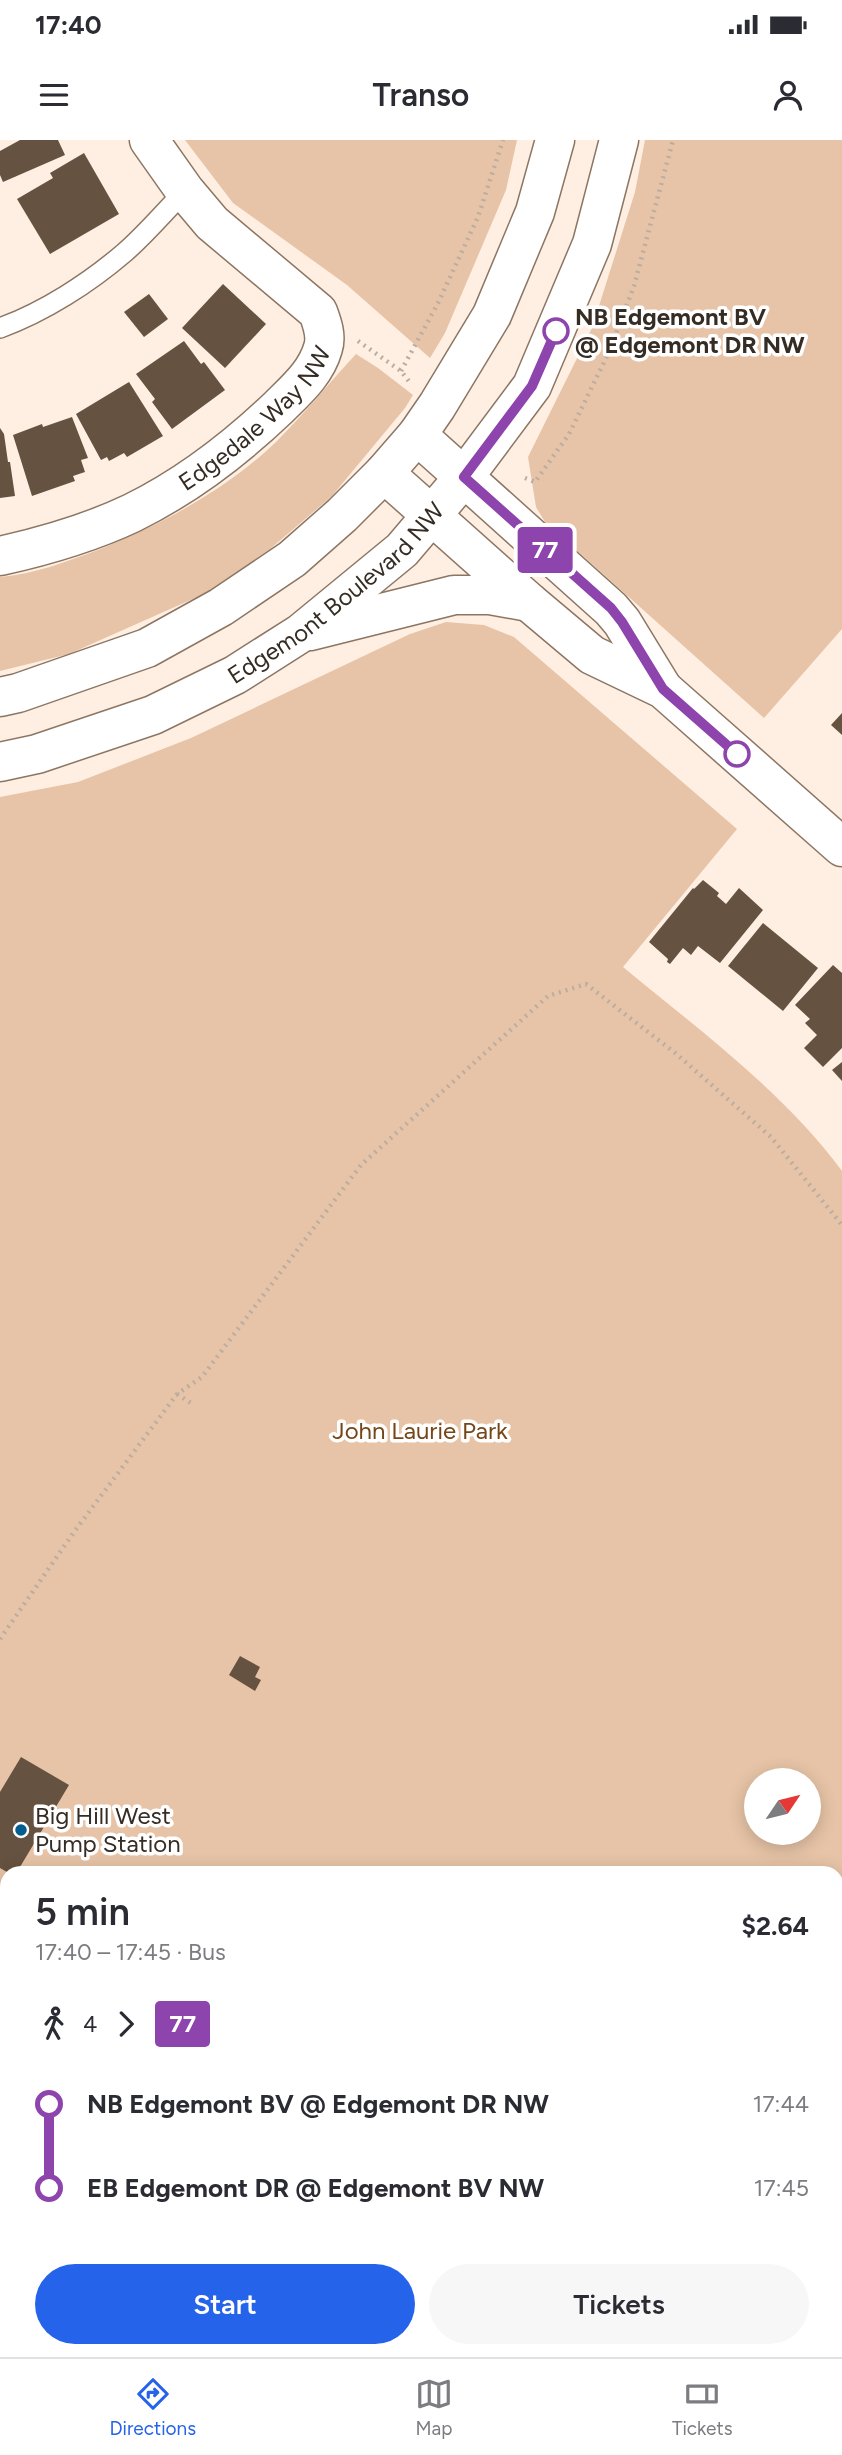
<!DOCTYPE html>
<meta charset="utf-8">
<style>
body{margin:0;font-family:Figtree,sans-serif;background:#f7f7f7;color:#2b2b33;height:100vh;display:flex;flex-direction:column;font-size:26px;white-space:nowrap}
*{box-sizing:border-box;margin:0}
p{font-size:23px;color:#7c7c81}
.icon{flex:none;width:38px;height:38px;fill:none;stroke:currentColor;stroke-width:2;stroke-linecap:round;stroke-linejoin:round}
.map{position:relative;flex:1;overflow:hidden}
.side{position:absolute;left:0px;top:1726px;width:844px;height:492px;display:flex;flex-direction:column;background:#fff;border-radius:21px 21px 0 0;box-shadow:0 4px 18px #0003}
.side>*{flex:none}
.badge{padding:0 14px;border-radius:5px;font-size:24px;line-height:46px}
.needle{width:46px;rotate:55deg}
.buttons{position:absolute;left:744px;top:1628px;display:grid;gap:14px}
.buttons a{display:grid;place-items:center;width:77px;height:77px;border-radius:50%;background:#fff;box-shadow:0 4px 18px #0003;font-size:35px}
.map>.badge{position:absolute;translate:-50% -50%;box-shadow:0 0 0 4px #fff}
.legs{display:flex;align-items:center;gap:10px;height:77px;padding:0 35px;font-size:23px}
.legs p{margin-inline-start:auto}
.summary{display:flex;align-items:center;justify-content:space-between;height:119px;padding:0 35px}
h1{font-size:38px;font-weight:600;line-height:52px}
.cta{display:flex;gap:14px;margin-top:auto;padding:14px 35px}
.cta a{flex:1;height:80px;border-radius:42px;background:#2563eb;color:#fff;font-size:28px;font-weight:600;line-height:80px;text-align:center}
.cta a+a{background:#f7f7f7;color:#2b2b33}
ul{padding:0 35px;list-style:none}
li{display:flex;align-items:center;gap:24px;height:84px;font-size:26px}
li i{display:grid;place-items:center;width:10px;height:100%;margin:0 9px;background:currentColor}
li i::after{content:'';width:18px;height:18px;margin:-9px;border:5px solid;border-radius:50%;background:#fff}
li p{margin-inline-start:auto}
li:first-child i{background:linear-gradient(#0000 50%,currentColor 0)}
li:last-child i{background:linear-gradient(currentColor 50%,#0000 0)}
.status{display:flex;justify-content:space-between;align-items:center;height:49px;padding:0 35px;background:#fff;direction:ltr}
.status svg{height:19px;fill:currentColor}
header{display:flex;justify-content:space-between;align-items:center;height:91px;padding:0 35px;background:#fff;font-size:32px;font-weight:600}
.tab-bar{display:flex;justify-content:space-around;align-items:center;height:98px;border-top:2px solid #e1e1e2;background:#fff;font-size:19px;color:#7c7c81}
.tab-bar a{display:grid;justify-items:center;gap:4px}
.tab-bar .current{color:#2563eb}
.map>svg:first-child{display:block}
.green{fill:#e7c4a7;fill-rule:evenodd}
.building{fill:#665240}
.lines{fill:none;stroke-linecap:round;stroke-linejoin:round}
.lane-casing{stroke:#8c7663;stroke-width:22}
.street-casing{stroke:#8c7663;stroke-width:41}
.secondary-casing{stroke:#8c7663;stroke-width:41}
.path{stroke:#baada1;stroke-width:4.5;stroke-dasharray:2 5;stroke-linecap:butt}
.lane{stroke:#fff;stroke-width:19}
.street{stroke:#fff;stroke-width:38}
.secondary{stroke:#fff;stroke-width:38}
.line-1-casing{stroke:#fff;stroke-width:16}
.line-1{stroke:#8e44ad;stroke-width:10}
.stop-1-dot{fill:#fff;stroke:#8e44ad;stroke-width:3.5}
.poi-dot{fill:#045d8f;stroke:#fff;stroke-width:2.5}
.labels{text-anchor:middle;stroke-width:7;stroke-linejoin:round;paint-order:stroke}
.stop-label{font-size:24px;font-weight:bold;fill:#352c24;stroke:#fff;text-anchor:start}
.street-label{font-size:24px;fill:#352c24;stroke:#fff}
.park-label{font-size:24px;fill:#754617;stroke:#fff}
.poi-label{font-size:24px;fill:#352c24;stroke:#fff;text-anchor:start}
</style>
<div class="status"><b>17:40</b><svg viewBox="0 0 49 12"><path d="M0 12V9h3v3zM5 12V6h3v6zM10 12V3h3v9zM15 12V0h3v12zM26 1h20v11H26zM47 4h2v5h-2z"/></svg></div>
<header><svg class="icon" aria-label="menu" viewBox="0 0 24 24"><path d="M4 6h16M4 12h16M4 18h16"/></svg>Transo<svg class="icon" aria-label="person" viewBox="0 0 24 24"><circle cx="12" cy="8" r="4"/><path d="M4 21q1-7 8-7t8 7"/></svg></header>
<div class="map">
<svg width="842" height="2217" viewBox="0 0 842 2217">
<rect width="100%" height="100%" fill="#feefe2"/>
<g class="green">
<path d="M185,0H517L506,50L445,193L430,218L347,145L233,63Z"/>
<path d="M645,0H842V489L764,578L545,382L536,367L528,317L592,188L635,52Z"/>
<path d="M356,214L378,228L413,255L405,268L332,356L270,409L204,454L69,514L0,531V437C35,434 65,422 98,410C162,384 226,350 276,302C304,274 329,243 356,214Z"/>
<path d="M446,482L484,485L514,497L737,689L623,827C699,890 783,951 842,1031V2076L837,2083L836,1732H7V2210H715L708,2217H0V657L78,642L191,598L410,494ZM756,1640H808V1692H756Z"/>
</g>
<g class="building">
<path d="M20,0H58L65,15L3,42L0,35V11Z"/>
<path d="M84,13L119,74L50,114L17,59L53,38L50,33Z"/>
<path d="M223,144L266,184L225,228L182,188Z"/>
<path d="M149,154L168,179L144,197L124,172Z"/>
<path d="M184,201L201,224L204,222L225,250L172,289L152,262L155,259L136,234Z"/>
<path d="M129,242L163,296L127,317L124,313L109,321L107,317L101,320L76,274Z"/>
<path d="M72,277L88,318L81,320L85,332L73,336L75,341L32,356L13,295L42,284L43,287Z"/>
<path d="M0,288L4,294L8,322H10L15,356L0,358Z"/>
<path d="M842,573V595L831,585Z"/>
<path d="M703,740L719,753L717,756L726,764L739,748L763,770L720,823L698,806L691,815L683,808L670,824L667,822L668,819L649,802L693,748L694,749Z"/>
<path d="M763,783L818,828L783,871L728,826Z"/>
<path d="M833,825L842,833V908L823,927L804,908L817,895L805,883L810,879L795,865Z"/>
<path d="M842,922V941L832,930Z"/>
<path d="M240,1516L260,1527L255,1537L261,1540L255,1551L229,1535Z"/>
<path d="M21,1617L69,1645L17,1732H7L0,1728V1652Z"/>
<path d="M836,2185L842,2191V2217L772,2216L778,2210H836Z"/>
</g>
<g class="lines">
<g class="lane-casing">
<path id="lane" d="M0,188C44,172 89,143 124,113C146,94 165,71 185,51"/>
</g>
<g class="street-casing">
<g id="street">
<path d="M417,295L611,469L622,482L663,549"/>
<path d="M384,333L529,462L592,515L663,549L842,707"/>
<path id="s1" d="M0,416C45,406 90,393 132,373C187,346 235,309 279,267C296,250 316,233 323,208C327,196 322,183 318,172L212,83L185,51L149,0"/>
</g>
</g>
<g class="secondary-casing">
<g id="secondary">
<path d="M310,491L454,455H490L529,462"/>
<path d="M0,557L18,553L147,508L221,467L292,419L342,375L384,333L417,295L437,266L492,175L535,72L555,0"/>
<path id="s2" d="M0,622L37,614L153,575L235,535L301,493L402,410L464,337L532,246L592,104L619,0"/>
</g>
</g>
<g class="path">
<path d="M358,201L401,231L411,244"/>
<path d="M401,231L438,163L478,77L503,0"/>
<path d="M525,338L535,342L569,294L609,212L634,146L673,0"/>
<path d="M177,1254L194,1265"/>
<path d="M0,1499L74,1392L177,1254L202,1237L361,1025L548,856L586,844L674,912L771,997L842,1085"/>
<path d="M0,1947L7,1951"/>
<path d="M836,2027L842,2017"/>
<path d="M0,2184L7,2186"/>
<path d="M81,2210L99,2217"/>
<path d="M651,2217L658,2210"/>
</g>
<use href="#lane" class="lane"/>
<use href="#street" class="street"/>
<use href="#secondary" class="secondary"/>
</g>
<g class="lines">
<g class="line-1-casing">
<path id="line-1" d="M556,191L532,246L464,337L611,468L622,482L663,549L737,614"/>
</g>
<use href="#line-1" class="line-1"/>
</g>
<g class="stop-1-dot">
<circle cx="556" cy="191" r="12"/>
<circle cx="737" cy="614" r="12"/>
</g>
<circle class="poi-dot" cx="21" cy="1690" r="7"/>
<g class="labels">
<g class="stop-label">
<text x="575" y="185">NB Edgemont BV<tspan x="575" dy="28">@ Edgemont DR NW</tspan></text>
</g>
<g class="street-label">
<text dy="8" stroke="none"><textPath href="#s1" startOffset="296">Edgedale Way NW</textPath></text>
<text dy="8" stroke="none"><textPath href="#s2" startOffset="382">Edgemont Boulevard NW</textPath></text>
</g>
<g class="park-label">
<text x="420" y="1299">John Laurie Park</text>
</g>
<g class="poi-label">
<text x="35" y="1684">Big Hill West<tspan x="35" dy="28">Pump Station</tspan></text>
</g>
</g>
</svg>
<div class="buttons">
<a><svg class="needle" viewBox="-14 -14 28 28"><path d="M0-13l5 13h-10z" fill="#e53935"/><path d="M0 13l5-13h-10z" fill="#7c7c81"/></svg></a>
</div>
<b class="badge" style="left:545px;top:410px;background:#8e44ad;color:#fff">77</b>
<section class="side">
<div class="summary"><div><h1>5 min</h1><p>17:40 – 17:45 · Bus</p></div><b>$2.64</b></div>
<div class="legs"><svg class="icon" aria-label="walk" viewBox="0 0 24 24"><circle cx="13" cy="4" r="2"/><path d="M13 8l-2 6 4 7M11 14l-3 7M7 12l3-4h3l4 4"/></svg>4<svg class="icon" aria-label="forward" viewBox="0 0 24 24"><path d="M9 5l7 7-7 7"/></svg><b class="badge" style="background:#8e44ad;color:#fff">77</b></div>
<ul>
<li><i style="color:#8e44ad"></i><b>NB Edgemont BV @ Edgemont DR NW</b><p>17:44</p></li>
<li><i style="color:#8e44ad"></i><b>EB Edgemont DR @ Edgemont BV NW</b><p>17:45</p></li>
</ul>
<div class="cta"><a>Start</a><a>Tickets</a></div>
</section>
</div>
<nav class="tab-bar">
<a class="current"><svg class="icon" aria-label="directions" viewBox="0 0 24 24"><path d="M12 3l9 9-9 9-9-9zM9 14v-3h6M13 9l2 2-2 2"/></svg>Directions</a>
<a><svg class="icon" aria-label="map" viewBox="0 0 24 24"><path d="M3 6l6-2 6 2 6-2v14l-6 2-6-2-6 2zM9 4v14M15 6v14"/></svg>Map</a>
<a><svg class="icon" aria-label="tickets" viewBox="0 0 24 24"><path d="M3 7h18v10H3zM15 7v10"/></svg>Tickets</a>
</nav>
